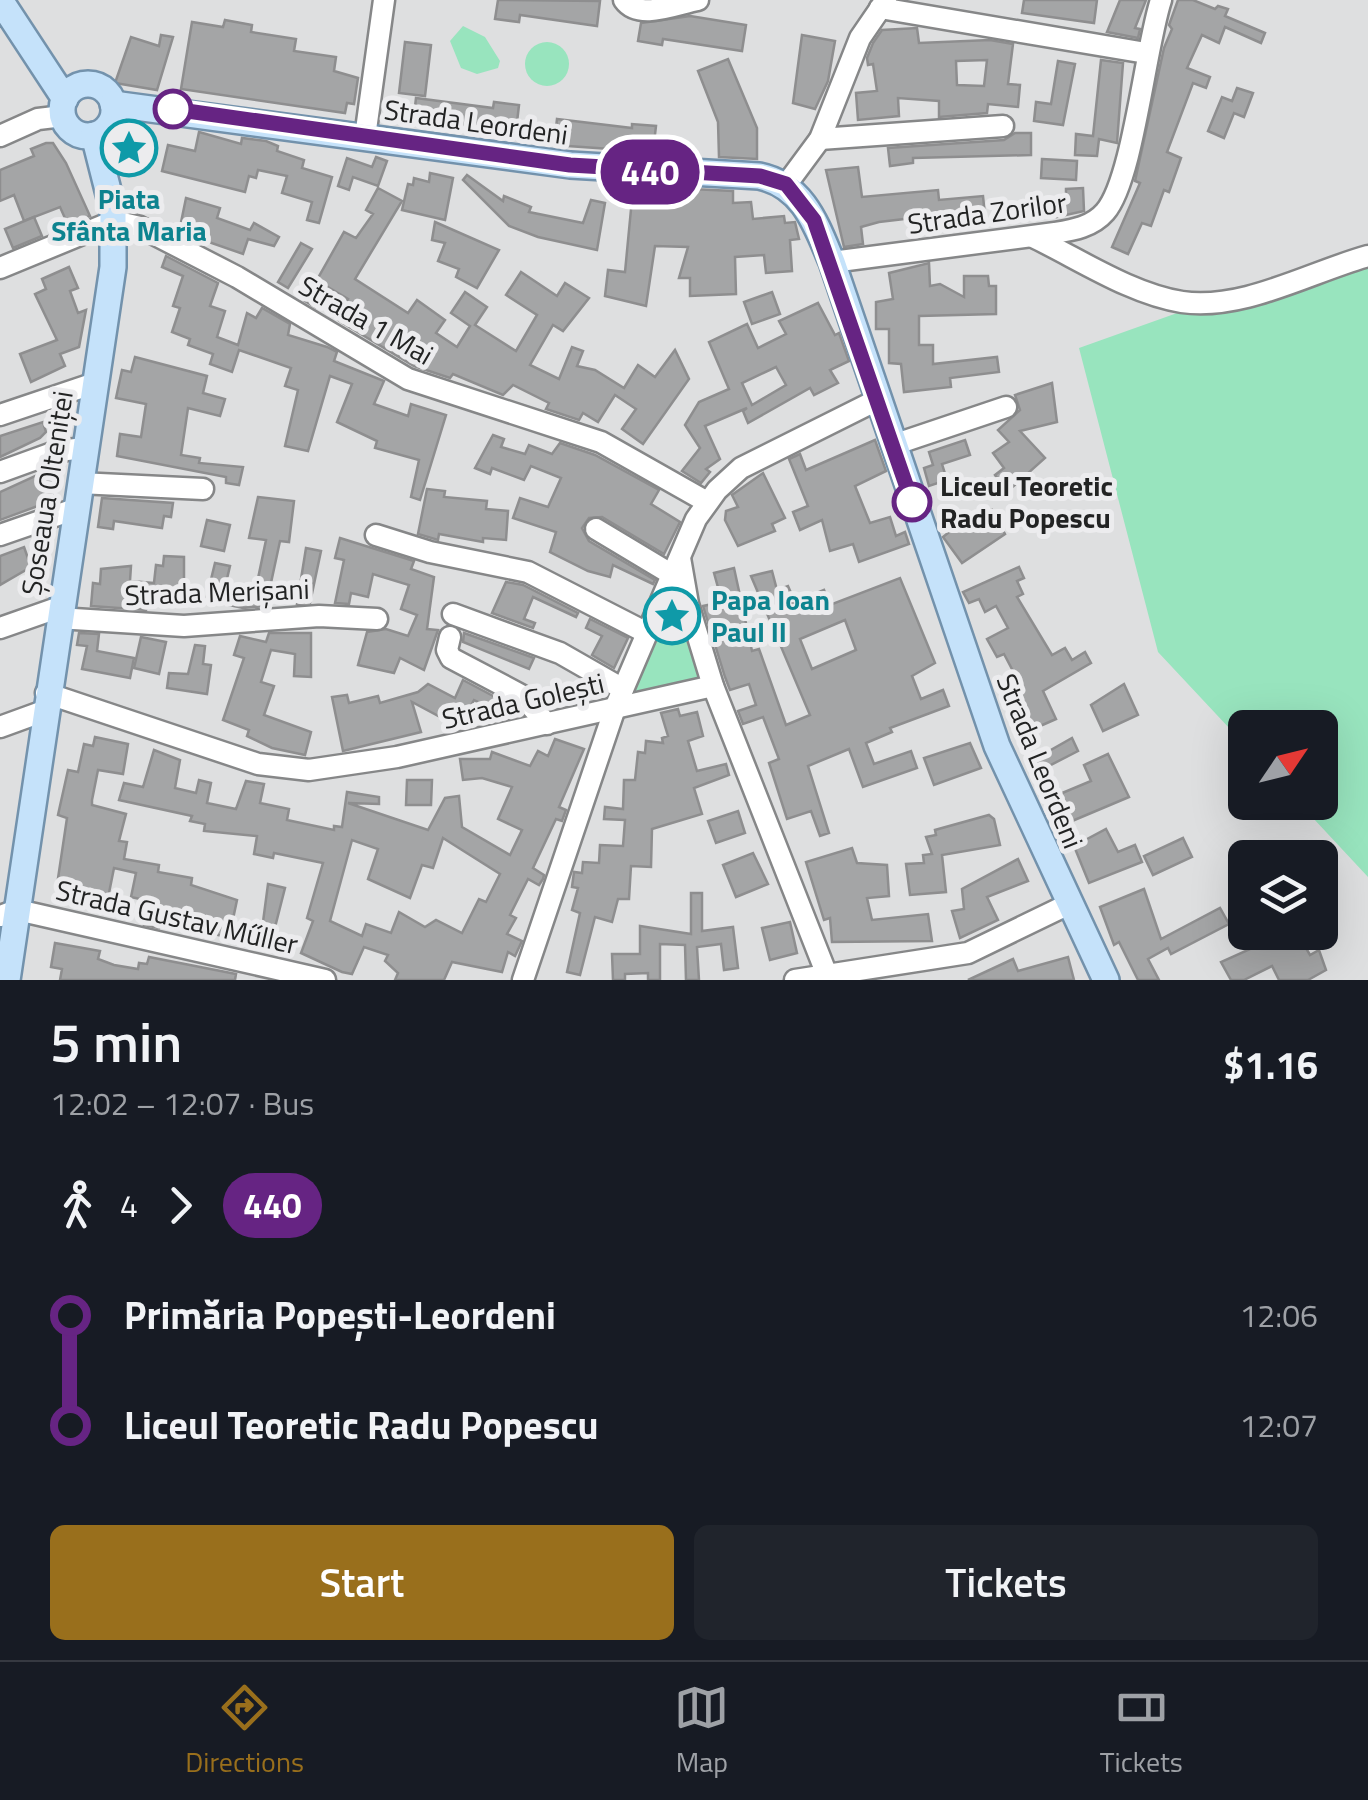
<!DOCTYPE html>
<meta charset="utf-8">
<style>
body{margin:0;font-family:"Titillium Web",sans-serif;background:#20242c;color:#f1f3f6;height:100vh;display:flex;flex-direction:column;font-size:38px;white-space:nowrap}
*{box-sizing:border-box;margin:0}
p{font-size:32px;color:#9ea1a6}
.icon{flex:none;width:55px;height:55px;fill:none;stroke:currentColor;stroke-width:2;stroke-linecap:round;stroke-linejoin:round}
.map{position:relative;height:980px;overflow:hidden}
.sheet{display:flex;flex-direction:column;background:#171b24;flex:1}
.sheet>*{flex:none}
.badge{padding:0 20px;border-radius:32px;font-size:35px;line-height:65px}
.needle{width:65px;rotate:55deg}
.fabs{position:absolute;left:1228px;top:710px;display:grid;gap:20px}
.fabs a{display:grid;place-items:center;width:110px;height:110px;border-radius:15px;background:#171b24;box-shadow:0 10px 40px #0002;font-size:50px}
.map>.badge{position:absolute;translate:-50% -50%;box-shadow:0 0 0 5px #fff}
.legs{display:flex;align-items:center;gap:15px;height:110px;padding:0 50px;font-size:32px}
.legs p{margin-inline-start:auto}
.head{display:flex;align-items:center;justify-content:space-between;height:170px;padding:0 50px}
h1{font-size:55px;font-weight:600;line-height:75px}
.cta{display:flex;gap:20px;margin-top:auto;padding:20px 50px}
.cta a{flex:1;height:115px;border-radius:15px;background:#996f1c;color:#fff;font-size:40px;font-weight:600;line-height:115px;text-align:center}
.cta a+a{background:#20242c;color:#f1f3f6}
ul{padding:0 50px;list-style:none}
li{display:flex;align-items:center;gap:35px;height:110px;font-size:38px}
li i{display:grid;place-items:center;width:15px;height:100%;margin:0 12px;background:currentColor}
li i::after{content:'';width:25px;height:25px;margin:-12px;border:8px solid;border-radius:50%;background:#171b24}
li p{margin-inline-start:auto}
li:first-child i{background:linear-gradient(#0000 50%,currentColor 0)}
li:last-child i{background:linear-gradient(currentColor 50%,#0000 0)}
.tabs{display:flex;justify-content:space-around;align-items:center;height:140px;border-top:2px solid #363941;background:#171b24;font-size:28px;color:#9ea1a6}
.tabs a{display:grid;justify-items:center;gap:5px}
.tabs .selected{color:#996f1c}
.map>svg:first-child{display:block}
.green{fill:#98e4be}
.building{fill:#a4a5a6;stroke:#8e8e8f;stroke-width:2.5;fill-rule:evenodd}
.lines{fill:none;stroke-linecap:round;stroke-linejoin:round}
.minor-casing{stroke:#868788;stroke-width:25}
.major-casing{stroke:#7392ac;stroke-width:30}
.minor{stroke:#fff;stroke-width:20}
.major{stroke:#c5e2fa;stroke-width:25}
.line-1-casing{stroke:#fff;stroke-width:22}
.line-1{stroke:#662483;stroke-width:15}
.stop-1-dot{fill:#fff;stroke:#662483;stroke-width:5}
.labels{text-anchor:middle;stroke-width:10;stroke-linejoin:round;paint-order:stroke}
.street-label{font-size:28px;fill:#222323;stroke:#ececee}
.culture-label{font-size:28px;font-weight:bold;fill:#0d838f;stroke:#ececee}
.stop-label{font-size:28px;font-weight:bold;fill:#222323;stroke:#ececee;text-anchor:start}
</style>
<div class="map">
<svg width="1368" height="980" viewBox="0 0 1368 980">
<rect width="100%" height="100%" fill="#dedfe0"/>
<g class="green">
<path d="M463,26L485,37L500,61L498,68L477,74L461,68L450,41Z"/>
<circle cx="547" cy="64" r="22"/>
<path d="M1368,263V877L1299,803L1320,802V728H1245V745L1158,652L1079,348L1180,312H1209Z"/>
<path d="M681,622L703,681L631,695L659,625Z"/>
</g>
<g class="building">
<path d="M498,0L600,1L597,26L520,15L519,22L495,19Z"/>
<path d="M1024,0H1097L1094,23L1022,13Z"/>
<path d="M1120,0H1146L1135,28L1140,29L1138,38L1107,32Z"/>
<path d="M1178,0H1193L1215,9L1218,6L1228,9L1225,16L1265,33L1261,43L1225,27L1219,43L1202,35L1187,68L1210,77L1206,88L1193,83L1167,152L1181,158L1169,192L1164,190L1151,226L1142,223L1128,254L1112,247L1140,183L1135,181L1164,48L1172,29L1169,25Z"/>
<path d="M690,16L746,25L742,51L663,39L662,45L638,41L641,23Z"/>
<path d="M225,20L252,25L251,32L296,39L294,51L336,57L334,71L358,78L354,104L347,103L345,113L181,89L192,22L223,27Z"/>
<path d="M917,28L919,43L990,40L1013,44L1008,84L1020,85L1018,107L988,104L987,113L939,117V101L898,98L899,116L858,120L856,93L877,91L873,64L868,65L867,58L873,43L882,30ZM987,60L984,86L957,85L956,61Z"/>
<path d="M161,35L173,37L157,90L115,83L131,37L159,46Z"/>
<path d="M802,35L835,41L828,81L815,109L793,103Z"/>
<path d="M405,42L431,45L425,96L399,93Z"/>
<path d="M728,59L757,128V159L719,157L718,122L698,71Z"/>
<path d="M1101,60L1123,63L1117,143L1099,139L1097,156L1075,155L1076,134L1093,136Z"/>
<path d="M1058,61L1075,64L1063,125L1034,121L1036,102L1051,104Z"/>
<path d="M1237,88L1253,93L1244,117L1234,113L1224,138L1208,131L1222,97L1232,101Z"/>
<path d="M416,98L493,108L494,102L519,105L516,131L497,128L496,135L413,124Z"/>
<path d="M557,119L632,128V124L656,126L653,152L554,145Z"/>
<path d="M199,132L241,144L242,138L266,141L278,146L277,151L304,160L302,168L332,177L319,223L307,220L312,202L282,193L287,176L258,170L256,178L249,176L245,192L162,171L168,145L195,151Z"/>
<path d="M1015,133H1031V155L913,158V163L890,166L888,148L1004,140Z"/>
<path d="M46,143H53L66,163L90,216L68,225L60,207L24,221L14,195L0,201V170L34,156L31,149Z"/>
<path d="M376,157L387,161L378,186L353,177L349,190L338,186L347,158L372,167Z"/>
<path d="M1042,159L1077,161L1076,180L1041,178Z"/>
<path d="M858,167L862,197L938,190L939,200L983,196L985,215L947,218V214L879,222L861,227L863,244L844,247L826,170Z"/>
<path d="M430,173L453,178L445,220L402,210L408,184L413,185L414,178L429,182Z"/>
<path d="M467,175L503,201L504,196L531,207L529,212L583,223L591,200L605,203L597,250L538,237L509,226L463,180Z"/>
<path d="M378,188L402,201L355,279L408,313L417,300L445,320L436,333L457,347L470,326L451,313L465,292L487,307L475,325L516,351L537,315L506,295L521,272L557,296L565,283L589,298L563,331L553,325L530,365L559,379L572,347L583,351L577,366L595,370L624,388L638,365L655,377L675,350L689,379L643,444L622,429L636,409L615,395L598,422L583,413L579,420L546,409L549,403L513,385L503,395L453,374L450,378L414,366L341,322L336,318L348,299L326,286L315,307L305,301L344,232L356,238L373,214L366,210Z"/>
<path d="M1083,188L1084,211L1057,217V202H1066V189Z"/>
<path d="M691,189L733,191V203L751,202L753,219L784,216L785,223L795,222L799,239L790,240L792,271L766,273L764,255L735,257L736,294L690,296V278H679L688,247L655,246L646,306L605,296L608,270L625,272L632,199L642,200L643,190L668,191V197L692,196Z"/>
<path d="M186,198L220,208L217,218L250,230L254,223L279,237L274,246L248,239L243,254L183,233L179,232Z"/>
<path d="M34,217L42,236L13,248L5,229Z"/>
<path d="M435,222L499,250L477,288L456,277L459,269L438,261L445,243L432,240Z"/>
<path d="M301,243L312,249L288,288L278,282Z"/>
<path d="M166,256L218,283L210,306L225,311L217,337L238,345L247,313L256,318L262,308L290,324L288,335L327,347L337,352L334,361L384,381L374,404L408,416L411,404L446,415L420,500L411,497L419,460L375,448L377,441L337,422L352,384L330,376L308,451L285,446L298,390L285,386L291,368L239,350L232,372L210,364L213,354L188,345L190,339L172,332L180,308L173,306L183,276L162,267Z"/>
<path d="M929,263L930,286L940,284L964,297V276H988L989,286H996V314L919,316V345H933V364L997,357L999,372L950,378L951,387L904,392L901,364L889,363V329H876V302L893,299L889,273Z"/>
<path d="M69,267L78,288L70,291L78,313L86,310L79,347L60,354L65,366L31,382L20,354L57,340L35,294L46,289L42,279Z"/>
<path d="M772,292L780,314L752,324L744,302Z"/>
<path d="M818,303L835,335L839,333L849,361L830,370L838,383L814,395L810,388L748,423L743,411L747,408L705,426L720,459L706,469L710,472L701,483L682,471L700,448L685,425L699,402L729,389L709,342L747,324L758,348L786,334L779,321ZM776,367L786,385L752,405L742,383Z"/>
<path d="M135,357L207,376L203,393L225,399L220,416L188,408L181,455L200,458L199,463L243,467L239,485L226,483V477L117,456L120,434L141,437L146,404L116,398L122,370L131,372Z"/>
<path d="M1052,383L1057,422L1020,431L1045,458L1007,492L995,475L1004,468L993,453L1009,442L998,430L1020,410L1015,395Z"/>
<path d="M43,422L46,432L40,438L0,457V436Z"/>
<path d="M493,435L504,439L501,447L525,454L529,445L552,454L560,443L595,455L659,490L651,504L680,522L664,554L602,517L589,518L582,528L589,541L655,580L653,584L613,565L610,577L588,571L550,552L556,532L513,518L520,498L548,507L561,478L531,466L524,480L492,468L490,474L475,468Z"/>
<path d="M875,440L886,471L855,486L870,523L890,517L896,536L905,532L909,544L859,562L853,544L830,551L822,520L800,530L793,512L808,506L789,459L800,454L806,470Z"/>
<path d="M965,440L970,455L942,464L947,480L929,486L924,468L933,465L929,452Z"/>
<path d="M57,466L54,500L0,520V492Z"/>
<path d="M763,473L785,518L772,524L775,531L738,546L725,520L726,511L738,507L732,495Z"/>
<path d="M427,489L445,491L444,497L487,501L486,509L508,511L506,540L483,538V542L439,534L438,540L418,534Z"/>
<path d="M258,497L294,501L289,542L280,541L266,606L243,608L206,600L215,563L230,566L226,583L256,588L266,540L249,538Z"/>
<path d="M102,498L173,503L171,517L164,516L162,528L114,521L113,529L98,527Z"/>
<path d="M992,510L1005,534L962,563L943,537L964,520L968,526Z"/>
<path d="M207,520L230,525L224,551L201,546Z"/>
<path d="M340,538L414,561L411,569L434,577L427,629L438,630L424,670L400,658L394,673L358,665L367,632L386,629L408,636L417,615L401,609L409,585L373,574L368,597L351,593L349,604L335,603L344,560L335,558Z"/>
<path d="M24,547L31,567L0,585V556Z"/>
<path d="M306,548L321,551L310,603L297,604Z"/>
<path d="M164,556L184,557V602L147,599L146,610L91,606L93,583L100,584L101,569L131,566L130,581L154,583L156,565L163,566Z"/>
<path d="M1019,567L1024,578L1017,581L1023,594L1017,597L1052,655L1065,648L1072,660L1085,652L1091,663L1043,691L1056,719L1022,734L1018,724L1025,720L998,681L1014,673L1004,654L997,657L987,639L1008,628L996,606L985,612L979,599L969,603L963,592Z"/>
<path d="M734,568L752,651L759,649L786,725L810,715L751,576L772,571L777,590L788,586L795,602L824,590L830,605L900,578L935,663L912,676L921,699L943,690L949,706L890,728L892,732L866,743L874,764L911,751L917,768L863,787L849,749L808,766L829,833L820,836L811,811L787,819L769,763L779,759L763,717L743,724L738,711L756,705L749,684L730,690L725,677L703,606L722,602L714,573ZM845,620L856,650L812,669L800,639Z"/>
<path d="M506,582L523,585L578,613L576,617L533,597L524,619L535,623L533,628L492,613Z"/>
<path d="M590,619L628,638L614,668L592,655L602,636L586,628Z"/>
<path d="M79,633L99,634L97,651L134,658L130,678L82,669L87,646L77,645Z"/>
<path d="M269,633H311V677L294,676L295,654L271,650L261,682L274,686L264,715L311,732L305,755L272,748L247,736L249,730L223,720L244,658L234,655L240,636L266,642Z"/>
<path d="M464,633L534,658L529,669L463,642Z"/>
<path d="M141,637L166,642L159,674L134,668Z"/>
<path d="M195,645L205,646L203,664L211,665L207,694L167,688L169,673L188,674Z"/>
<path d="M463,680L512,706L511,717L474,700L459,727L412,702L421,732L343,751L332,697L347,695L349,703L378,696L380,703L418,692L428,684L455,698Z"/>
<path d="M1124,684L1138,715L1103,731L1091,705Z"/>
<path d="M678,709L680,716L697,712L703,736L688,741L697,771L726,764L729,775L694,788L702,814L652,829L651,867L631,866L629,899H618L612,922L595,917L580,975L567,972L580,913L572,910L578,888L572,887L574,872L582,873L583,862L599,863L600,845L623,846L625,820L604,819L605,807L623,809L624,780H635L638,752L645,753L646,741L663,743L662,738L668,736L661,713Z"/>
<path d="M95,737L128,744L123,774L98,770L92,800V805L126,814L119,841L127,842L124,859L159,865L158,872L192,878L191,885L237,900L229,938L189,927L190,921L162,915L159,928L144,925L149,901L131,897L136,873L114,868L107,903L73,897L75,889L57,885L67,818L58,815L68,770L78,772L84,744L93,746Z"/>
<path d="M1072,738L1078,751L1041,770L1035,759Z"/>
<path d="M555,739L584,749L559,807L566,810L562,821L556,819L533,868L544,875L543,879L539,885L528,879L510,915L516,918L507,934L522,941L515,956L508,952L502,972L452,962L444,980H395L398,973L385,961L388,955L364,947L352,974L342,972L301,953L313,921L307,918L323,863L274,853L273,858L254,854L257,836L204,831L205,824L190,821L192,816L119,800L124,783L143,787L154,750L180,760L175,788L196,793L199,780L211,783L207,803L236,809L246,781L264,784L260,803L289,809L287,820L334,830V826L342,827L347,792L379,797V804L348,803L428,830L445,798L459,796L462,827L510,855L522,830L498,819L512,787L482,778L463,780L460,759H490L492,752L530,766L538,751L548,756ZM443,838L500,874L486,902L479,899L462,933L436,920L425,927L399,912L391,933L366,924L362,936L330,921L352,840L378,849L368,879L410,898L422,865L433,868Z"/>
<path d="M970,743L981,768L934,785L924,758Z"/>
<path d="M1108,754L1129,797L1065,824L1055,796L1091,781L1084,765Z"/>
<path d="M407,780H432L431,805H406Z"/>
<path d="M738,811L745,833L716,843L708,821Z"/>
<path d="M989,815L994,819L1000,845L942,855L946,892L910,895L906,864L924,863L923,855L932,854L926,837L936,835L935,830Z"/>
<path d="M1106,829L1118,852L1135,845L1142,862L1089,883L1074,846Z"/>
<path d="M1183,838L1192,857L1153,875L1144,856Z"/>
<path d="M852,848L857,863L887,865L889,896L867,898L872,920L928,914L932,941L832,942L830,918L824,920L806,862Z"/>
<path d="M753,853L768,884L736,897L723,865Z"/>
<path d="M1018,859L1028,881L987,897L998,920L960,938L952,911L964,909L962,889Z"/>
<path d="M268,884L285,888L272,939L261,937Z"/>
<path d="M1144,889L1161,939L1220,908L1229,924L1171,954L1168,948L1148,959L1159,980H1138L1119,942L1114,945L1100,907Z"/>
<path d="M691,893H702V931L733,927L738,968L724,970L721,944L697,947L699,980H686L685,945L660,944V980H648V973L625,974V980H613L612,954H640V926L691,934Z"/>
<path d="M790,922L797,953L770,960L762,928Z"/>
<path d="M1281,935L1286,944L1299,936L1310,955L1319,950L1326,970L1308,980H1279L1272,966L1244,980H1231L1221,962Z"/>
<path d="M55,943L100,951L98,959L114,965L138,969L139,963L147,964L149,957L236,974L235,980H60L62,969L51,967Z"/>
<path d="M1068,957L1074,980H968L1013,959L1018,971Z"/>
</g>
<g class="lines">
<g class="minor-casing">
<g id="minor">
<path d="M624,0C639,21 676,4 698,0"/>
<path d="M880,8L1146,53"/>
<path d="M0,136L38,119L63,116"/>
<path d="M365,137L384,0"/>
<path d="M820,139L1003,126"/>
<path d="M786,185L820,139L860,38L886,0"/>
<path d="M1033,237C1079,259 1131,294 1182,302C1243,311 1310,272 1368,256"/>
<path d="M832,262L1055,233C1073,230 1092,227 1105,212C1133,180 1145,49 1161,0"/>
<path d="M0,268L114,221L140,227L237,277L408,379L601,442L707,502"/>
<path d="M0,415L95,383"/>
<path d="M893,445L1006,407"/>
<path d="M0,472L58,451L85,448"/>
<path d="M79,483L203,489"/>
<path d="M596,529L671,574"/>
<path d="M0,535L75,509"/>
<path d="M376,535L430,552L528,572L647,633"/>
<path d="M680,558L688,604L713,686L827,975"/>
<path d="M453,614L560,653L623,689"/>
<path d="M58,618L184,626L319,616L377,619"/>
<path d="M0,628L60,607"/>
<path d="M450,637L447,650L451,658L521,695L547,724"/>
<path d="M46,693L258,764L309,770L397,757L713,686"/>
<path d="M0,727L44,711"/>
<path d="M0,916L17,910L35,914L325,980"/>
<path d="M523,980L615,708L696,519L717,490L741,468L877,400"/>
<path d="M795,980L968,953L1069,904"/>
</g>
</g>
<g class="major-casing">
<g id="major">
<path d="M0,0L65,99"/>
<circle cx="88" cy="110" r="26"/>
<path d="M113,104L570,165L759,176C803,185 816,224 832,262L997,746L1106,980"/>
<path d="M7,980L113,267V210L94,135"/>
</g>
</g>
<use href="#minor" class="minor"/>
<use href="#major" class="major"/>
</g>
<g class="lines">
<g class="line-1-casing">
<path id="line-1" d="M173,109L570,165L760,176L786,184L814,220L912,502"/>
</g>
<use href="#line-1" class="line-1"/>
</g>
<defs>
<g id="sight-ring" transform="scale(2.875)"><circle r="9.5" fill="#ececee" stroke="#0f9aa8" stroke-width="1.5"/><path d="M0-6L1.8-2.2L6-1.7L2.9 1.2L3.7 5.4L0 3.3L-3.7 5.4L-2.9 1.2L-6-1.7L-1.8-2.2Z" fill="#0f9aa8"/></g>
</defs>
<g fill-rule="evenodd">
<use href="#sight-ring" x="129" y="148"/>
<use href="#sight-ring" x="672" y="616"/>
</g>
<g class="stop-1-dot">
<circle cx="173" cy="109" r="18"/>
<circle cx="912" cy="502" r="18"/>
</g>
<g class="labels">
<g class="street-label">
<text transform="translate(476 122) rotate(8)" y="10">Strada Leordeni</text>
<text transform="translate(987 213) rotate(-8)" y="10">Strada Zorilor</text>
<text transform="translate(366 320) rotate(30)" y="10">Strada 1 Mai</text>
<text transform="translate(47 493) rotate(-81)" y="10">Șoseaua Olteniței</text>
<text transform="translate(217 592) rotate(-2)" y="10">Strada Merișani</text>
<text transform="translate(523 701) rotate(-13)" y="10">Strada Golești</text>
<text transform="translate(1040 761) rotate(68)" y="10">Strada Leordeni</text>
<text transform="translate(177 917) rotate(13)" y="10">Strada Gustav Műller</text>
</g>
<g class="culture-label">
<text x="129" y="209">Piata<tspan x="129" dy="32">Sfânta Maria</tspan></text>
<text x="711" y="610" text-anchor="start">Papa Ioan<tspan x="711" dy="32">Paul II</tspan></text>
</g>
<g class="stop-label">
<text x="940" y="496">Liceul Teoretic<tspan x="940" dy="32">Radu Popescu</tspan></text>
</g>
</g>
</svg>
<div class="fabs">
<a><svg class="needle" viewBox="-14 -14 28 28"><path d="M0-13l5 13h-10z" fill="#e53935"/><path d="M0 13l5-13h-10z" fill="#9ea1a6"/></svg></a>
<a><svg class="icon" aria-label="layers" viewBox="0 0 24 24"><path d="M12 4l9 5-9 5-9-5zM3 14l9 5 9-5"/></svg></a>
</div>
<b class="badge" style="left:650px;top:172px;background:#662483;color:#fff">440</b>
</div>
<section class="sheet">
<div class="head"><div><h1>5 min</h1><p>12:02 – 12:07 · Bus</p></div><b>$1.16</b></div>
<div class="legs"><svg class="icon" aria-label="walk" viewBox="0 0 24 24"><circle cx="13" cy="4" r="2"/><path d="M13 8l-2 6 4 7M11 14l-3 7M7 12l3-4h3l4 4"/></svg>4<svg class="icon" aria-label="forward" viewBox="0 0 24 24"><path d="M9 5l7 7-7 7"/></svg><b class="badge" style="background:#662483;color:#fff">440</b></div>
<ul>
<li><i style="color:#662483"></i><b>Primăria Popești-Leordeni</b><p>12:06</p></li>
<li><i style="color:#662483"></i><b>Liceul Teoretic Radu Popescu</b><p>12:07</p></li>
</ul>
<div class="cta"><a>Start</a><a>Tickets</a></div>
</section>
<nav class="tabs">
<a class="selected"><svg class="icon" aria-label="directions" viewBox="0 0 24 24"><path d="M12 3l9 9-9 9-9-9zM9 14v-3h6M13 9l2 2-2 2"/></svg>Directions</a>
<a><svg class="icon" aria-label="map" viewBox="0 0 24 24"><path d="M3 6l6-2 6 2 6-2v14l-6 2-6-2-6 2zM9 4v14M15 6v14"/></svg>Map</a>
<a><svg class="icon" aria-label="tickets" viewBox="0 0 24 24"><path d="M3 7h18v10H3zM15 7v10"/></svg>Tickets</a>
</nav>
